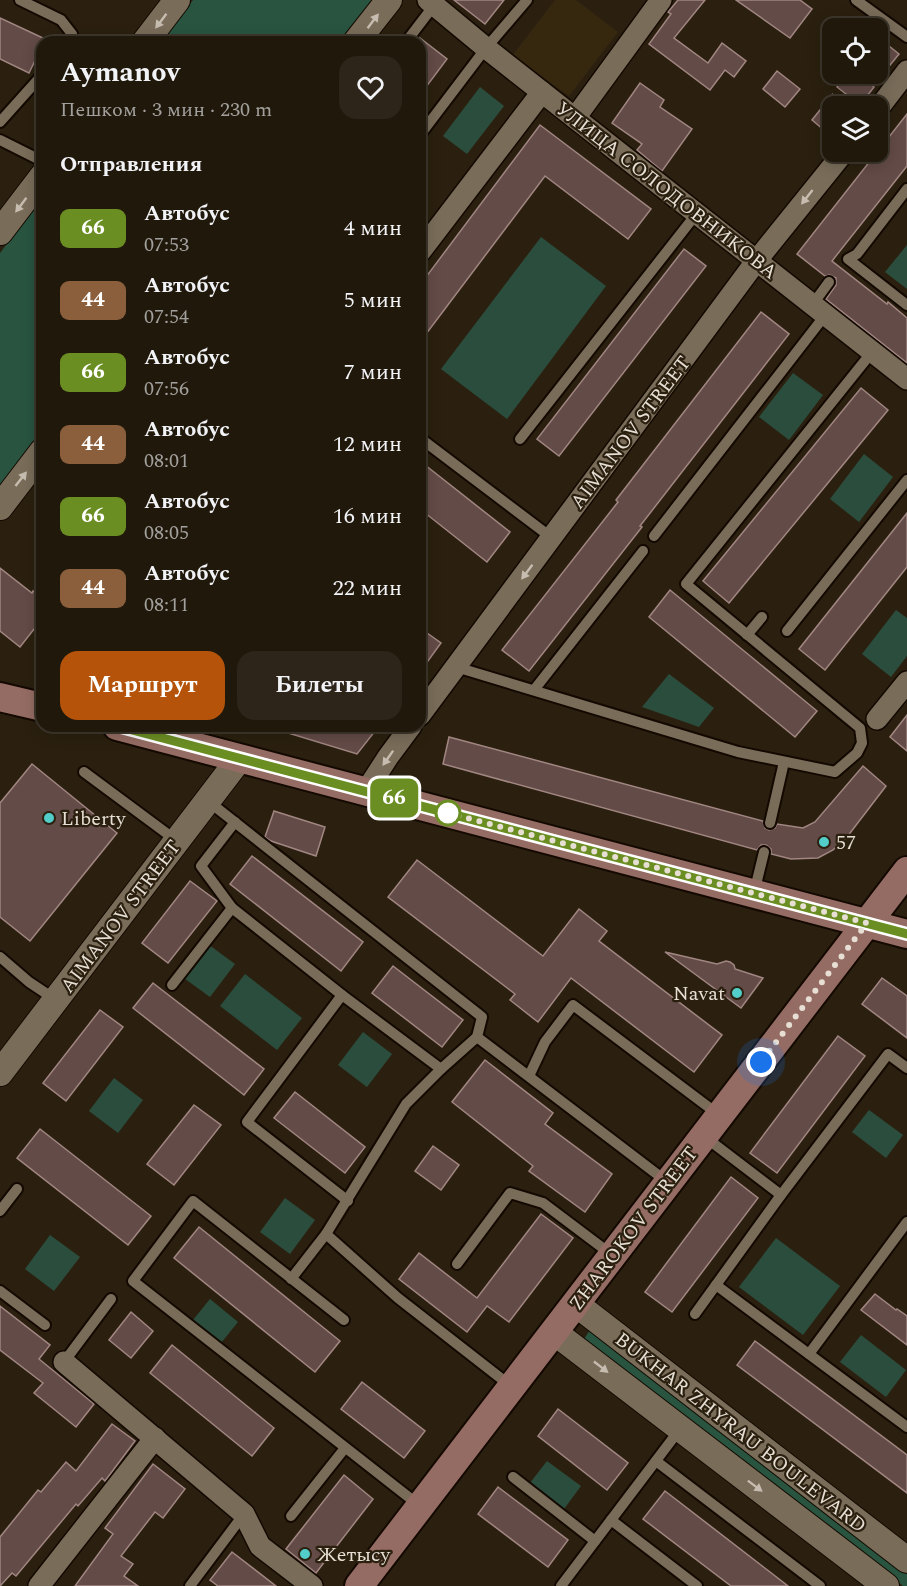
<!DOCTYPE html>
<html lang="ru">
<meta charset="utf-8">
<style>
body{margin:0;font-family:Spectral,serif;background:#2d2519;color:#f1f3f6;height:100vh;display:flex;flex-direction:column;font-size:22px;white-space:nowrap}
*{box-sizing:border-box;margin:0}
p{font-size:20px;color:#a2a09d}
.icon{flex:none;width:33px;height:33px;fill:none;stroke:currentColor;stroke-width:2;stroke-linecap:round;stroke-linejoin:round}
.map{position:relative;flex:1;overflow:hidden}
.details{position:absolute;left:36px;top:36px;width:390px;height:696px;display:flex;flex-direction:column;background:#20180b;border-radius:18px;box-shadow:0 3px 15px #0003,0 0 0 2px #3d372c}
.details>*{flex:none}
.badge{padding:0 12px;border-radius:9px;font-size:21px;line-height:39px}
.fabs{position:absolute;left:822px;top:18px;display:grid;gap:12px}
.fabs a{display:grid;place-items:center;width:66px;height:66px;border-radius:12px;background:#20180b;box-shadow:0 3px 15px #0003,0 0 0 2px #3d372c;font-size:30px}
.you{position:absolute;width:30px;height:30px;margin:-15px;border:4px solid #fff;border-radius:50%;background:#1a73e8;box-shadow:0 0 0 9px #1a73e833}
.map>.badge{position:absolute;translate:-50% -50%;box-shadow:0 0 0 3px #fff}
h2{padding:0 24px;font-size:22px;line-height:54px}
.round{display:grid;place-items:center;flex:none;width:63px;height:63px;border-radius:18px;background:#2d2519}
.overview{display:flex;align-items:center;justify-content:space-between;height:102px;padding:0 24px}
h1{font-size:28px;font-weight:700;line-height:45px}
.button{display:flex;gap:12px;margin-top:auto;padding:12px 24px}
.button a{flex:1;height:69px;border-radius:18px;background:#b45309;color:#fff;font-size:24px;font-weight:700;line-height:69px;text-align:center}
.button a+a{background:#2d2519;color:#f1f3f6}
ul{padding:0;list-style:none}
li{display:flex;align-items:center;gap:18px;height:72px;padding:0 24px}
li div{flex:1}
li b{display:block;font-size:22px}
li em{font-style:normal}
li .badge{min-width:66px;font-weight:700;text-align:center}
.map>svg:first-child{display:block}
.built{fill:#36270f}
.green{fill:#2b4d3d}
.forest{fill:#285440}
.building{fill:#634b47;stroke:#a18682;stroke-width:1.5}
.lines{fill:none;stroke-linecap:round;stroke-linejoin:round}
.service-casing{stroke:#130900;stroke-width:14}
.minor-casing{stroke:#130900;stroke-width:24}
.tertiary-casing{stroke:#130900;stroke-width:28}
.secondary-casing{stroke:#130900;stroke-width:32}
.service{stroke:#796c59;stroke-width:10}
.minor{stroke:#796c59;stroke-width:21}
.tertiary{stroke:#796c59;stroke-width:26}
.secondary{stroke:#956c63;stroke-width:28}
.oneway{fill:#c6bcaf}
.line-casing{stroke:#fff;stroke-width:14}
.line{stroke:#6b8e23;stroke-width:9}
.walk{stroke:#e7dfd4;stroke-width:6;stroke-dasharray:0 10.8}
.stop-dot{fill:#fff;stroke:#6b8e23;stroke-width:3}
.poi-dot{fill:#53cdc9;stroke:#2b200f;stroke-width:2}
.labels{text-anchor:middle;stroke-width:4.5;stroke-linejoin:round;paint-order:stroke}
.street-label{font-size:20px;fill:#e7dfd4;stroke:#2b200f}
.poi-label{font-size:20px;fill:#e7dfd4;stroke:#2b200f;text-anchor:start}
</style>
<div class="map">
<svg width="907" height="1586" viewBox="0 0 907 1586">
<rect width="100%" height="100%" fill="#2b200f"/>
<path class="built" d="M555,0H576L618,32L569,96L512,56Z"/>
<g class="green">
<path d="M480,87L504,106L467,154L443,136Z"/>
<path d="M541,237L606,286L507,419L441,369Z"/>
<path d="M907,245V289L885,272Z"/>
<path d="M793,373L823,395L789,440L759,417Z"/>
<path d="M864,454L893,477L859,522L830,499Z"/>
<path d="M896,610L907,618V656L891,677L862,654Z"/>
<path d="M669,674L714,708L699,727L642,707Z"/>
<path d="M205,942L235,964L210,997L181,976Z"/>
<path d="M245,974L302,1018L277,1050L220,1006Z"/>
<path d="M363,1032L392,1054L367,1087L338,1065Z"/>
<path d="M114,1078L143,1100L118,1133L89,1111Z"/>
<path d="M869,1110L903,1135L886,1158L852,1132Z"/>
<path d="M285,1198L315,1220L290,1254L260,1232Z"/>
<path d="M50,1235L80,1257L54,1291L25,1269Z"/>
<path d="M776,1238L840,1286L803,1335L739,1287Z"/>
<path d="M210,1299L238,1322L221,1343L193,1320Z"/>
<path d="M861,1335L906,1370L886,1397L840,1362Z"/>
<path d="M547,1461L581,1486L564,1509L530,1483Z"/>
</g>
<g class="forest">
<path d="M193,0H372L340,42H161Z"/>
<path d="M42,198V433L0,488V253Z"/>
<path d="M590,1330L907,1571V1586H903L584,1339Z"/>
</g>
<g class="building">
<path d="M454,0H504L485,24Z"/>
<path d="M678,0H705L674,38L708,63L722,43L746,61L734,77L725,70L710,90L649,44L671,14L668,12Z"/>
<path d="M736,0H800L812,9L790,38Z"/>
<path d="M0,18L45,39L44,42H42V46L29,73L0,59Z"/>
<path d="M878,37L899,54L878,80Z"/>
<path d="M420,38L447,59L420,95Z"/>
<path d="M777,71L800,89L785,107L763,89Z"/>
<path d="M848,74H858L874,87L860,105L837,87Z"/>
<path d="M640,83L664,100L660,107L692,129L662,171L637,150L642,144L612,123Z"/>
<path d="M832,95V137L812,120Z"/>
<path d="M907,114V166L832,261L887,304L888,302L907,318V363L826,299L836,285V278L830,275L825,276L797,254Z"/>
<path d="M540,125L651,209L628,239L545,176L420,342V285Z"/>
<path d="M684,249L706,266L559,456L537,439Z"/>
<path d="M761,312L789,334L640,526L642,527L529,671L502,650L618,502L616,500Z"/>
<path d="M861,388L888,410L729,603L703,581Z"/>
<path d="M420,461L510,532L487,562L420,509Z"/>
<path d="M907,513V567L825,670L799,649Z"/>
<path d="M0,568L32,593L33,591L42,598V619L20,647L0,631Z"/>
<path d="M670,590L817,711L795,737L649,617Z"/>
<path d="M420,628L441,643L420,672Z"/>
<path d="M907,715V751L890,737Z"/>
<path d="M276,726H379L357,754L275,729Z"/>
<path d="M449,737L763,821L765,828L769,830L775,828L777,824L803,828L815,822L863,766L886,786L847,837L833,850L818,858L791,859L771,854V849L766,845H761L757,850L443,764Z"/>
<path d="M32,764L117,833L30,941L0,917V803Z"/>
<path d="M274,811L325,827L316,856L271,841L265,837Z"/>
<path d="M252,856L363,942L341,971L230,884Z"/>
<path d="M417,860L543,956L579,909L607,931L599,941L722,1035L694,1072L571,978L538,1022L510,1000L515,994L388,897Z"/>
<path d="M190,881L217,901L168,963L142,943Z"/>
<path d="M665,952L717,964L726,961L730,962L734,965L735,969L763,978L741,1008Z"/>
<path d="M393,966L463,1020L442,1047L372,993Z"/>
<path d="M882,978L907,996V1038L862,1004Z"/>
<path d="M153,983L264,1069L244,1095L133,1008Z"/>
<path d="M100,1010L123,1027L66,1101L43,1083Z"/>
<path d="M838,1036L865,1056L777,1173L750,1153Z"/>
<path d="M485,1060L553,1113L545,1124L612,1174L585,1212L529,1171L533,1166L452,1102Z"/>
<path d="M295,1092L365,1147L345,1173L274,1118Z"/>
<path d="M194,1105L221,1125L174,1185L147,1164Z"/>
<path d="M40,1129L151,1216L128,1245L17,1158Z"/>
<path d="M433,1146L459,1165L441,1190L415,1171Z"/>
<path d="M731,1177L758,1198L672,1312L645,1292Z"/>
<path d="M541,1214L573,1238L509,1322L487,1306L467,1332L399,1279L419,1253L477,1298Z"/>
<path d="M199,1227L340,1341L315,1372L174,1258Z"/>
<path d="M875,1294L896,1310L897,1309L907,1316V1345L861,1310Z"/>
<path d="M0,1306L50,1345L39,1359L94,1404L76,1427L34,1393L43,1383L0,1350Z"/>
<path d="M131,1312L153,1331L131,1358L109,1340Z"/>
<path d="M755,1341L907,1455V1493L737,1365Z"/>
<path d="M172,1345L274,1428L252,1456L150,1373Z"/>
<path d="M362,1382L425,1431L404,1458L341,1409Z"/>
<path d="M558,1409L628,1463L607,1490L538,1436Z"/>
<path d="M112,1424L135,1441L105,1481L102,1478L78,1506L76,1504L16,1576L12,1573L0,1586V1537L38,1490L41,1492L66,1462L76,1471Z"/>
<path d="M153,1464L185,1489L163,1518L155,1512L121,1556L133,1564L124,1576L138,1586H75L113,1534L105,1528Z"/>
<path d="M344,1475L373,1499L316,1573L286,1549Z"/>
<path d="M498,1487L568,1540L548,1567L478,1514Z"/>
<path d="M665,1491L770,1572L788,1586H731L643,1519Z"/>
<path d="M232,1552L276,1586H218L210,1580Z"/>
</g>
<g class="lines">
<g class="service-casing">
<g id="service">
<path d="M20,0L61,20L72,34L68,42"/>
<path d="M856,0L907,37"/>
<path d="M406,42L435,4"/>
<path d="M0,122L42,75"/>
<path d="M420,135L486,48L527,0"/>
<path d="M0,140L42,161"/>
<path d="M907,189L857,254L848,259L907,305"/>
<path d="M813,304L829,282"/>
<path d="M420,438L552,538"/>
<path d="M520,439L697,213"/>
<path d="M654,536L826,314"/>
<path d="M787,631L907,480"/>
<path d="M747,635L762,617"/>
<path d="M456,667L738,752L835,772L857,753L862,743L860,728L686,584L872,352"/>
<path d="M534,690L643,551"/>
<path d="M84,772L177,841"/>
<path d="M208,801L482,1017L477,1037L666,1181"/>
<path d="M235,822L201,866L232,908L342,995L441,1069"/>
<path d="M770,823L784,762"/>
<path d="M754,893L764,852"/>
<path d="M0,957L29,982L56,1000"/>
<path d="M172,985L232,908"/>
<path d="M342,995L247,1122L348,1201"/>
<path d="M529,1076L545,1042L573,1005L719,1115"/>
<path d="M705,1137L781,1195"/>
<path d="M0,1211L17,1189"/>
<path d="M326,1234L398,1298L512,1387"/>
<path d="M457,1264L510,1193L543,1203L612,1255"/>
<path d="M291,1279L326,1234L406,1104L441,1069L477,1037"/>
<path d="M716,1285L907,1427"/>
<path d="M0,1291L45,1325"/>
<path d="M695,1314L781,1195L888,1054L907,1068"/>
<path d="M344,1320L193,1201L133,1281L420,1506"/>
<path d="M809,1354L907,1222"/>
<path d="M64,1362L111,1299"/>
<path d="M656,1461L820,1586"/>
<path d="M513,1477L595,1541"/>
<path d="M291,1516L345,1448"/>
<path d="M611,1520L697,1586"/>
<path d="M190,1586L244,1514"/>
<path d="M561,1586L680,1429"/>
</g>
</g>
<g class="minor-casing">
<g id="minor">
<path d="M428,0L486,48L907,379"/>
<path d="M878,109L907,71"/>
<path d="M575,118L661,0"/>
<path d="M420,252L542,92"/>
<path d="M420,715L757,260L844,152"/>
<path d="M877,719L907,682"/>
<path d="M366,791L388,757L411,726"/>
<path d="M64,1362L244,1514L260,1546L312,1586"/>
<path d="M39,1586L155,1438"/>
</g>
</g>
<g class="tertiary-casing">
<g id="tertiary">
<path d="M145,42L177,0"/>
<path d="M356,42L389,0"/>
<path d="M0,232L42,177"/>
<path d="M0,507L42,452"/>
<path d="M0,1073L240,758"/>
<path d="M576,1304L907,1560"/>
<path d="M554,1332L886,1586"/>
</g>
</g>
<g class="secondary-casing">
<g id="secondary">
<path d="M0,697L42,707"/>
<path d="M117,726L907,934"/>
<path d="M359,1586L907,871"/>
</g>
</g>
<use href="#service" class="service"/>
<use href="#minor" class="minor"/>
<use href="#tertiary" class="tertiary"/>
<use href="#secondary" class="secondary"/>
</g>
<defs><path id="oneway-solid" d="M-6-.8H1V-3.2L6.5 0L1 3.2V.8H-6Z" transform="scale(1.5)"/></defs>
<g class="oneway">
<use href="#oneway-solid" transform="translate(161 21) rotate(127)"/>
<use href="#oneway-solid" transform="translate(373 21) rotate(-53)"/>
<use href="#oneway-solid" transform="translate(807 197) rotate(128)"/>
<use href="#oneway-solid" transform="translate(21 205) rotate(127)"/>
<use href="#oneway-solid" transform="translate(21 479) rotate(-52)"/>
<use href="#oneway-solid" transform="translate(527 572) rotate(127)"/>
<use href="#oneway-solid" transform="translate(388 758) rotate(125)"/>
<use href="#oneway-solid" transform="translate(601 1367) rotate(38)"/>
<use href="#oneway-solid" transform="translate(755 1486) rotate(37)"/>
</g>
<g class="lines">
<g class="line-casing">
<path id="line" d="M117,726L907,934"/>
</g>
<use href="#line" class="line"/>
<path class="walk" d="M448,813L867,923L761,1062"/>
</g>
<circle class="stop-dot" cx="448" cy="813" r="12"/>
<g class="poi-dot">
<circle cx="49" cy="818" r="6"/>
<circle cx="824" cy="842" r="6"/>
<circle cx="737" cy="993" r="6"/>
<circle cx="305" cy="1554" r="6"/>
</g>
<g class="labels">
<g class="street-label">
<text transform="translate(667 190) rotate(38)" y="7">УЛИЦА СОЛОДОВНИКОВА</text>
<text transform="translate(630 432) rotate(-53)" y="7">AIMANOV STREET</text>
<text transform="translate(120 916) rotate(-53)" y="7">AIMANOV STREET</text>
<text transform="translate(633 1228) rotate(-53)" y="7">ZHAROKOV STREET</text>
<text transform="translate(741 1432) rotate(38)" y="7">BUKHAR ZHYRAU BOULEVARD</text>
</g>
<g class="poi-label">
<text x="61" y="825">Liberty</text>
<text x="836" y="849">57</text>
<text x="725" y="1000" text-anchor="end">Navat</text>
<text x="317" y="1561">Жетысу</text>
</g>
</g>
</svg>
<div class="fabs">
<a><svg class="icon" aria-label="locate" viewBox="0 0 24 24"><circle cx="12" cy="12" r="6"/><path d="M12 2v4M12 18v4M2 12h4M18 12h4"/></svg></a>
<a><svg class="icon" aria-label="layers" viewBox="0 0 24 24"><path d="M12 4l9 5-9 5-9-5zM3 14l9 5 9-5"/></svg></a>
</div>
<div class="you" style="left:761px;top:1062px"></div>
<b class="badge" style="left:394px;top:798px;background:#6b8e23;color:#fff">66</b>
<section class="details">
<div class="overview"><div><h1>Aymanov</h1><p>Пешком · 3 мин · 230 m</p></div><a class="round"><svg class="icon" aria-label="heart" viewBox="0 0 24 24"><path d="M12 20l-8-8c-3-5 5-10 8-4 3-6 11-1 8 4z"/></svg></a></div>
<h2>Отправления</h2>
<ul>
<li><span class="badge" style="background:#6b8e23;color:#fff">66</span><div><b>Автобус</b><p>07:53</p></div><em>4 мин</em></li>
<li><span class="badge" style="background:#8b5e3c;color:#fff">44</span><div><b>Автобус</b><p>07:54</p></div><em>5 мин</em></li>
<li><span class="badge" style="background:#6b8e23;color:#fff">66</span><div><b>Автобус</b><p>07:56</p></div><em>7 мин</em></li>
<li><span class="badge" style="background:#8b5e3c;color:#fff">44</span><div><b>Автобус</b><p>08:01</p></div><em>12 мин</em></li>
<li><span class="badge" style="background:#6b8e23;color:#fff">66</span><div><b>Автобус</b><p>08:05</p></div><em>16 мин</em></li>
<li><span class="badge" style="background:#8b5e3c;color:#fff">44</span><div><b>Автобус</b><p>08:11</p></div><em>22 мин</em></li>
</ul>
<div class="button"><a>Маршрут</a><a>Билеты</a></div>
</section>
</div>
